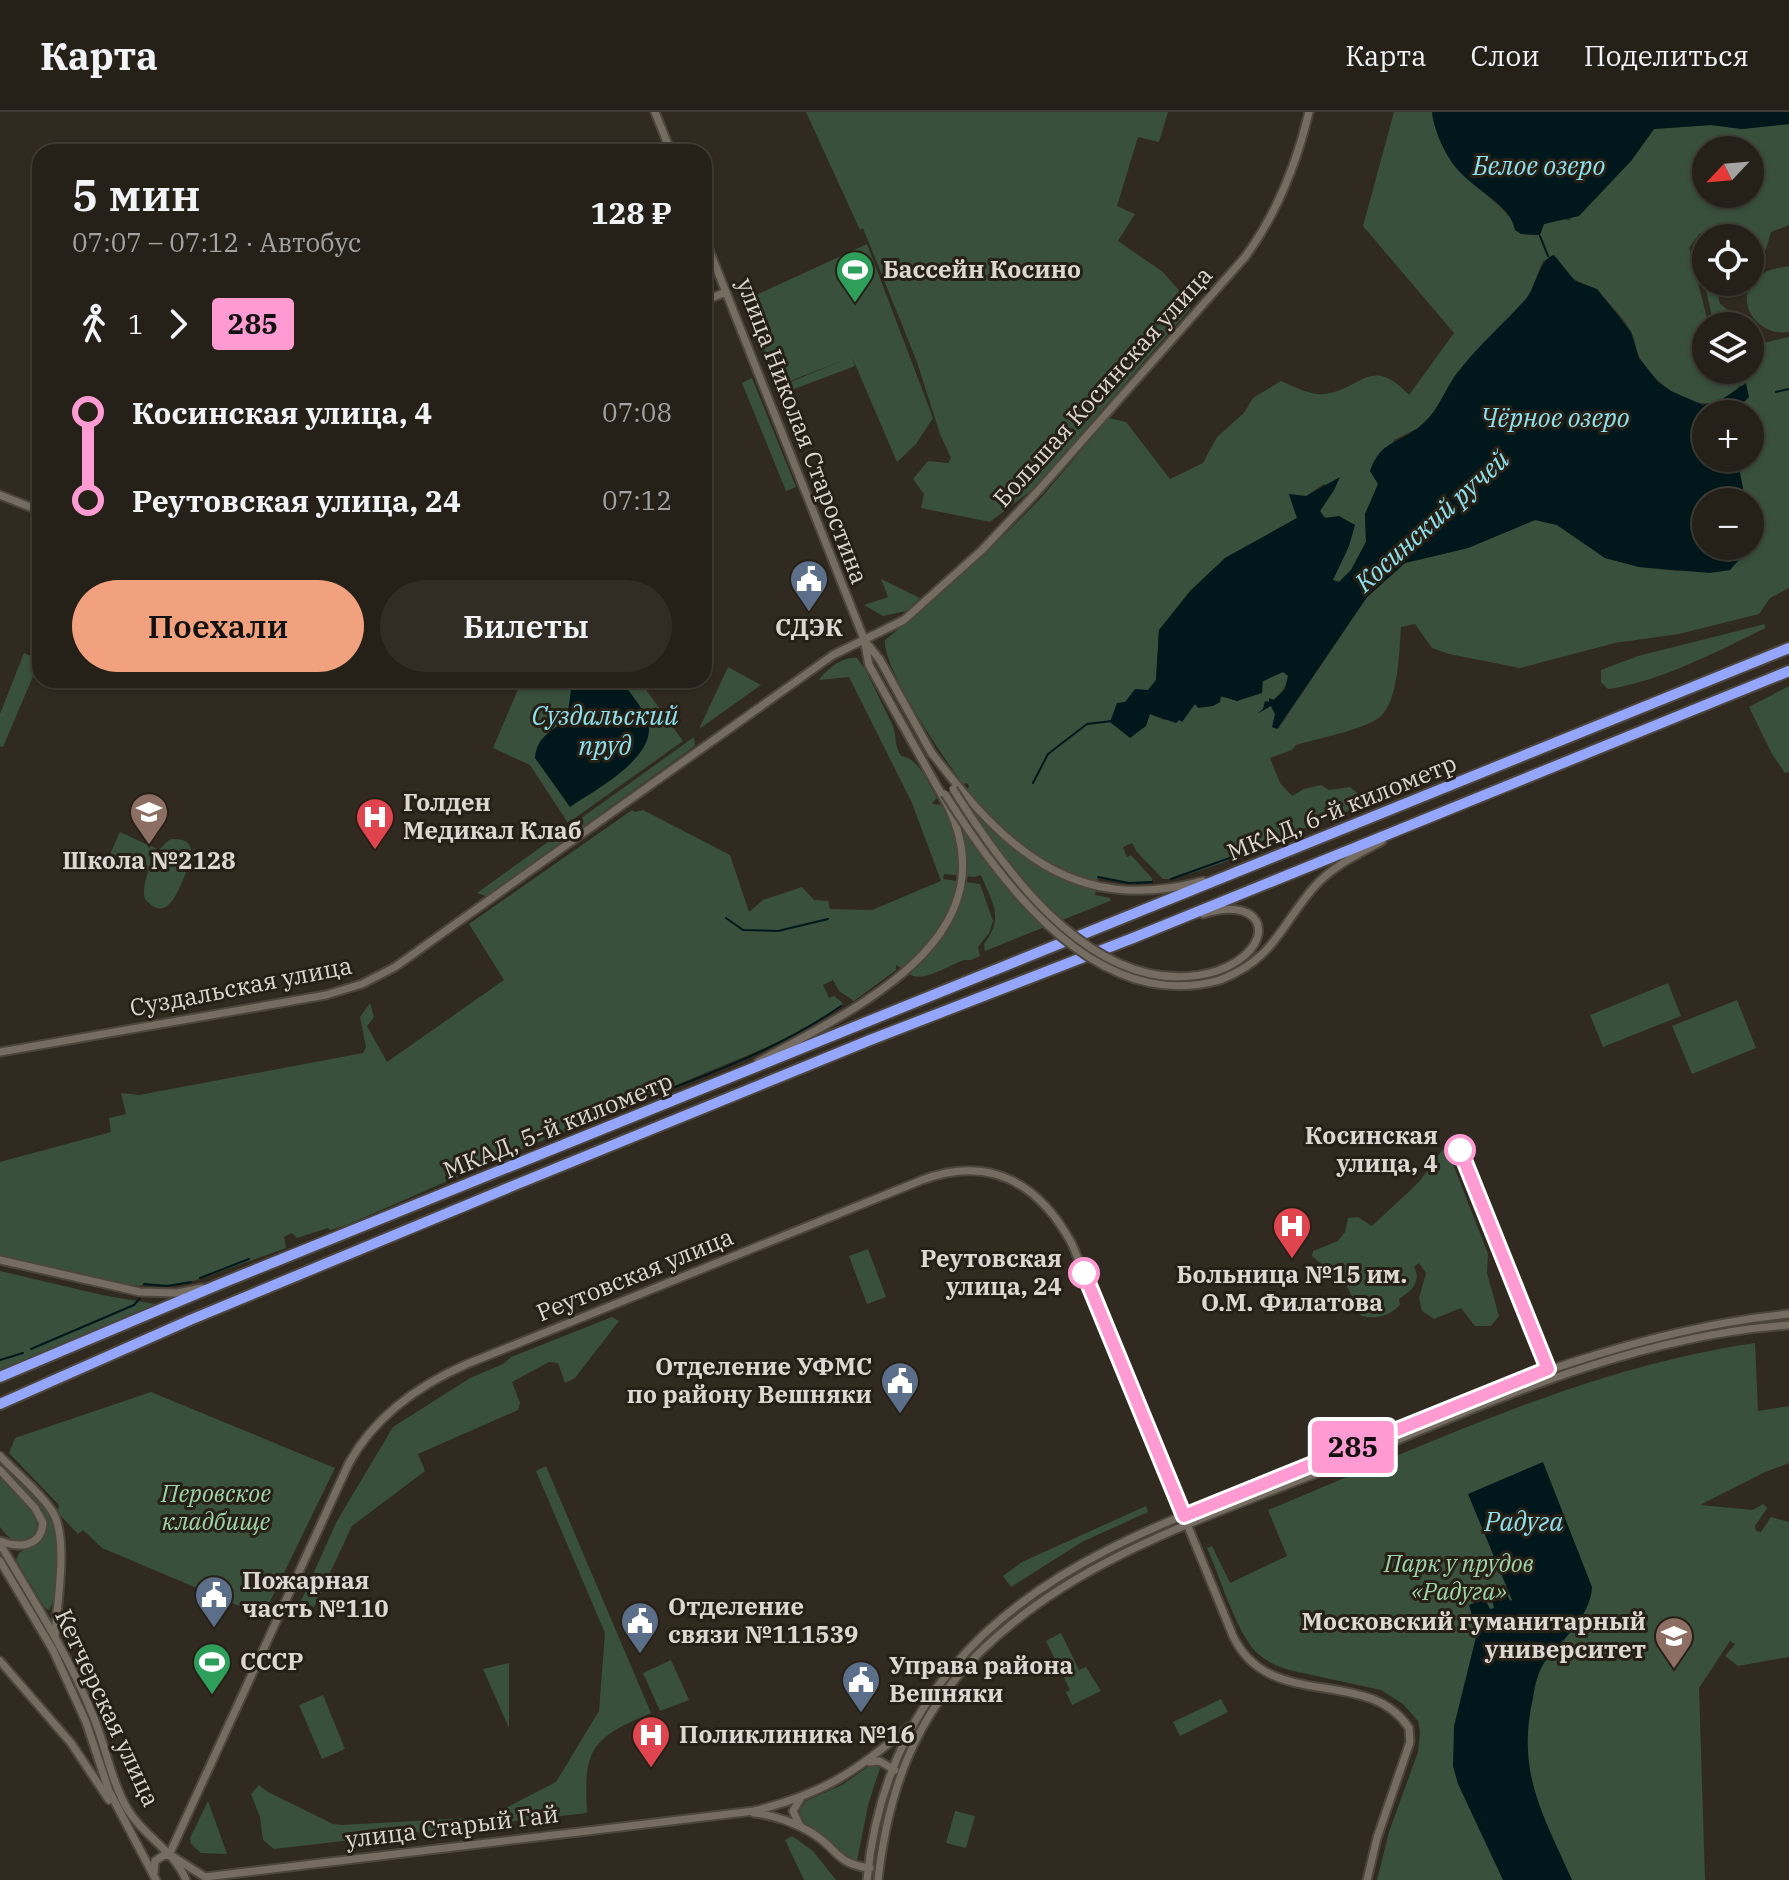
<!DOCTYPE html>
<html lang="ru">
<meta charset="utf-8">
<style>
body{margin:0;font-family:"IBM Plex Serif",serif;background:#312d25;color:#f1f3f6;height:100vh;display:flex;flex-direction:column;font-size:30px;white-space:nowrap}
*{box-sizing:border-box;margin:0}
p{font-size:26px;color:#a3a3a2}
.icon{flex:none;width:44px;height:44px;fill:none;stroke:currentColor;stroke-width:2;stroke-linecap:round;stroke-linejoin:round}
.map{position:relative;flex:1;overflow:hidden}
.panel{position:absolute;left:32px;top:32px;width:680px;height:544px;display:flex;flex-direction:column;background:#252018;border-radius:24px;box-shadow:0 2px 6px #0004,0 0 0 2px #423e37}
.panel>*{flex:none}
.badge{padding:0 16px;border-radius:6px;font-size:28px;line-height:52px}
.needle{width:52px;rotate:244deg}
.buttons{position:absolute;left:1692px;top:24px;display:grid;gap:16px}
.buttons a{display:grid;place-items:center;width:72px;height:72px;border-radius:50%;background:#252018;box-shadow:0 2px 6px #0004,0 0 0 2px #423e37;font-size:40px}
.map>.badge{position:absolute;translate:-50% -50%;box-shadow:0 0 0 4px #fff}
.legs{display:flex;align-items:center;gap:12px;height:88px;padding:0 40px;font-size:26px}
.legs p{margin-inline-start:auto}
.summary{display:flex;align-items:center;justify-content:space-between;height:136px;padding:0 40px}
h1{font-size:44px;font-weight:600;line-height:60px}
.button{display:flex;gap:16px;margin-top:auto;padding:16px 40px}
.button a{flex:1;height:92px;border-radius:48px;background:#f1a17d;color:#111;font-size:32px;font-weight:600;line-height:92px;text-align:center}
.button a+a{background:#312d25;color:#f1f3f6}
ul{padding:0 40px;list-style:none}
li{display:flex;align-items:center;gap:28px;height:88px;font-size:30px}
li i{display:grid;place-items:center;width:12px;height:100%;margin:0 10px;background:currentColor}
li i::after{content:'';width:20px;height:20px;margin:-10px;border:6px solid;border-radius:50%;background:#252018}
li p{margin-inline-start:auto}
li:first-child i{background:linear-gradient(#0000 50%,currentColor 0)}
li:last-child i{background:linear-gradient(currentColor 50%,#0000 0)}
header{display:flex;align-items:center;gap:48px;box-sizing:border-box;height:112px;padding:0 40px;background:#252018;border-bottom:2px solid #423e37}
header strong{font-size:38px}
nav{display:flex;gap:44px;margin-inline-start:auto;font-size:28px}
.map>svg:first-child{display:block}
.green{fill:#38503c;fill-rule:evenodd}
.water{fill:#00181b}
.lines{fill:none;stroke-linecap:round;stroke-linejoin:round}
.stream{stroke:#00181b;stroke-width:2}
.secondary-casing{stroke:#4c463d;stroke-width:11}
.highway-casing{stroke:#4c463d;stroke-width:14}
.secondary{stroke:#756d62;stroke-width:7}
.highway{stroke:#94a6fe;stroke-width:10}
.secondary-bridge-casing{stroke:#4c463d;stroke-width:11;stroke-linecap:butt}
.secondary-bridge{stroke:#756d62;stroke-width:7}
.line-1-casing{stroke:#fff;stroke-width:18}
.line-1{stroke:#ff9ad2;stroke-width:12}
.stop-1-dot{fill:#fff;stroke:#ff9ad2;stroke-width:4}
.labels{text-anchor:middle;stroke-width:6;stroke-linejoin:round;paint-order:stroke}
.poi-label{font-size:24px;font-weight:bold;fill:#dcd7d1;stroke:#272017;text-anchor:start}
.street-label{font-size:24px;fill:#dcd7d1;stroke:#272017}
.stop-label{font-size:24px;font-weight:bold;fill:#dcd7d1;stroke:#272017;text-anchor:end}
.park-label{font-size:24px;font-style:italic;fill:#9dd4a8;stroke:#272017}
.water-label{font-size:26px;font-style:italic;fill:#8ce2ef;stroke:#272017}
</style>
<header>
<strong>Карта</strong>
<nav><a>Карта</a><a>Слои</a><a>Поделиться</a></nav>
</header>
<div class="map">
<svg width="1789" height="1768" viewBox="0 0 1789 1768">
<rect width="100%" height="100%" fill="#312a20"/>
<g class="green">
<path d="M806,0H1168L1159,30L1138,25L1117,94L1135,102L1118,129L1163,160L1190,191V197L1033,377L990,410L921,396L924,382L913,367L928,349L948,351L951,346L940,322L917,250L863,116L860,118Z"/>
<path d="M1394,0H1432C1435,20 1447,49 1463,63C1483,82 1508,96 1521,122L1539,123L1544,112L1560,107L1569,108L1631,49L1654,17L1711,13L1742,17L1789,12V113L1771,120C1767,133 1766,147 1750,149V126L1706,127L1700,121L1689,136L1709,214H1706V258H1750V215L1758,219L1759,232L1789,225V476L1770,486L1759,502L1679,522L1615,531L1520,556L1449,542L1432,536L1415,512L1401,515C1399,539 1399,588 1380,605C1366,617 1316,627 1296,633L1292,638L1270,646L1280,671L1292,684L1304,677L1321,673L1329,678L1350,675L1363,686L1364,693L1272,729L1266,728C1239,748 1203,758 1171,767H1163L1137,740L1132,731L1123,735L1127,745L1131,743L1152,766V770L1129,771L1098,765L1095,783L1110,786V789L985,839L984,832C1005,805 992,791 981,763L974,765L944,762L943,767L980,772L993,809L989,821L978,835L980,844L971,848H964C950,853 927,868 913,864C907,862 902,856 896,853V858L854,889L839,879L833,868L823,873L829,886L834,884L843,891L841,894L801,919L765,936L477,1056L347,1113L330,1118L328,1116L297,1126L292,1121L284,1125L286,1136L188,1171L167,1174L144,1172L140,1174L98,1168L0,1144V1050L111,1020L109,1006L126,1002L121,981L139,983L363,941L366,935L360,905L370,891L374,905L367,914L387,950L504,868L469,812L632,698L635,700L643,698L730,743L749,800L763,788L802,775L814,788L828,789L830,797L872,798L941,769L912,691L849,565L819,568C827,557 843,544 857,546L865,557L893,614C897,626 894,633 901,644C919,646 928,671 937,686L932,691C942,697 966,685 969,674L967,671L963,672C944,646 882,556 885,528L933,489L997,430L1040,387L1109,306L1126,310L1170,367L1203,351L1217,325L1244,301L1253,286L1281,269C1293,274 1311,284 1324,282C1362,278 1370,242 1409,283L1454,221L1363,114ZM1706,38H1750V82H1706ZM1554,144C1560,152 1566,161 1574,167C1582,173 1593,173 1600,181C1610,193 1624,206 1631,220C1636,228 1635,240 1641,248C1662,281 1710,312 1740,273L1749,285L1735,298V302H1750V346H1737L1745,390H1750V434H1743V443L1678,459L1639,455L1605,446L1557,413L1535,408L1468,436L1405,451L1367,485L1278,617L1275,602L1271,594L1263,597L1265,592C1278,586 1286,578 1288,564L1283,560L1263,569L1238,589C1224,582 1205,585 1193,594C1187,598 1184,604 1179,608H1164L1121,590H1125L1148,578L1156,568L1159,518L1225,446L1297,406L1289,383L1306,384L1324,372L1334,378L1320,399L1349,434L1332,468L1339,470L1351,458L1366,430L1365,402L1375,383L1394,328L1418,316L1437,298L1457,262L1529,184L1543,149Z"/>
<path d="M867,132L933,306L916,332L897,350L852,245L855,254L781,282L778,275L844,248L777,274L751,206L755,204L753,193L759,192L756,183Z"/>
<path d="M1789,154V220C1756,225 1731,187 1759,164C1768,157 1779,156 1789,154Z"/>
<path d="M1706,170H1715L1720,192L1749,214H1714L1705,174Z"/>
<path d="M752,266L796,375L786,379L742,271Z"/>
<path d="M881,467L920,486L906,499L883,504L864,493L888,485Z"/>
<path d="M1765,512V516C1719,539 1659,570 1608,577L1601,570V558L1638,544Z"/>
<path d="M24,541L40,548L3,635L0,634V602Z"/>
<path d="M728,555L761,573L699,617Z"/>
<path d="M522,568H639L683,629L568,711L530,653L493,636Z"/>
<path d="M1789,574V660L1785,661L1772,642L1749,595Z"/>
<path d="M694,625L695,633L692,636L486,784L477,781Z"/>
<path d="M120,720L157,737L147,759L110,742Z"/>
<path d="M171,727C202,725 190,751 183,768C176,784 165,811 145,787C140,771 156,735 171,727Z"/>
<path d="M1668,871L1681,904L1603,935L1590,903Z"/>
<path d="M1737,888L1756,936L1692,962L1672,914Z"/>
<path d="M1443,1037L1451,1047L1488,1142L1487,1161L1499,1204L1491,1214H1475L1461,1196L1434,1207L1422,1199L1419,1186L1426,1161L1419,1151L1414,1155C1422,1170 1411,1179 1399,1187L1400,1193C1388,1205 1377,1207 1361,1204L1347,1174L1312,1144L1313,1139L1338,1129L1345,1120L1348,1106L1358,1105L1372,1114L1419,1070Z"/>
<path d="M868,1137L886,1185L867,1192L849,1144Z"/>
<path d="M0,1159L102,1183L155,1192L0,1259Z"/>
<path d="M612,1205L619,1209L575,1266L565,1271L558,1251L549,1250L512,1270L520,1291L518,1298L418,1342L425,1359L352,1414L314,1495L301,1489L337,1409L393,1315L470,1266L503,1252L511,1245Z"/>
<path d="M1755,1231L1758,1299L1789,1294V1351L1765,1360L1700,1393L1753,1398L1763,1392L1767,1396L1755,1414L1756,1419L1761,1420L1771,1405L1789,1410V1545L1738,1554L1725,1544L1735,1532L1730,1529L1699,1576L1705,1768H1377L1389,1720L1418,1640L1420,1620L1418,1609L1403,1592L1381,1578L1289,1558C1277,1554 1265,1549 1256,1540C1236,1519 1219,1463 1207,1436L1212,1434L1230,1471L1287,1444L1268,1398C1426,1333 1584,1256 1755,1231Z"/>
<path d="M151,1280L335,1356L263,1504L102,1436L83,1418L78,1422L57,1400L59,1393L9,1341L15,1326Z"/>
<path d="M0,1348C17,1366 44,1386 54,1409C63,1433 55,1466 53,1490L49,1498L45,1496L16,1448L19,1441L43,1426L47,1412L45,1403L0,1353Z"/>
<path d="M546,1354L651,1601C592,1626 583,1636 587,1701L274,1737L263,1728L260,1705L251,1682L259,1673L268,1680L333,1712L342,1713L488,1705L556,1670L599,1599L605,1521L536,1359Z"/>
<path d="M0,1363C15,1379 51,1405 31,1427C16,1433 9,1427 0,1415Z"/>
<path d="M1146,1394L1148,1400L1082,1430L1011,1475L1003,1464L1022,1450Z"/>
<path d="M1061,1521L1079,1558L1086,1555L1101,1579L1072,1593L1066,1580L1070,1578L1046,1529Z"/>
<path d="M671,1548L689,1588L660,1599L643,1561Z"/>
<path d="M509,1551V1616L483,1557Z"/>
<path d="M323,1583L345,1637L322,1647L299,1593Z"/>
<path d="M1221,1587L1228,1600L1180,1624L1173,1610Z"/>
<path d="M872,1652L880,1656L868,1693L857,1749L846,1746L824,1724L803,1710L799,1699L806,1689L842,1673Z"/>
<path d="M208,1689L227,1742L201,1741L191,1732L190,1726Z"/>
<path d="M955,1699L975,1704L966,1736L946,1731Z"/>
<path d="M792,1724L813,1739L836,1768H804L785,1728Z"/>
</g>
<g class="water">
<path d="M1432,0H1789V12L1742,17L1711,13L1654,17L1631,49L1579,104L1544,112L1540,123L1521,122L1515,118C1510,92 1478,80 1461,61C1447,47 1434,20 1432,0Z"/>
<path d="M1554,143L1575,169L1597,177L1631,220L1639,246L1658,270L1671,279L1703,293L1718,290L1746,271L1749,285L1735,298V302H1706V346H1737L1745,386V390H1706V434H1743V443L1730,458L1710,461L1639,455L1605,446L1557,413L1535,408L1468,436L1405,451L1367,485L1277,617L1272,615L1275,602L1271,594L1257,602L1263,597L1265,589L1269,590V586L1274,588L1285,577L1288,564L1283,560L1263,569L1262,581L1237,589L1221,584L1220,590L1213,594L1198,596L1195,592L1182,610L1179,608L1176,611L1150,602L1146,614L1130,626L1110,610L1117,591L1125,590L1135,577L1148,578L1156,568L1159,518L1190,479L1225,446L1297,406L1289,382L1306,384L1340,365L1334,378L1320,399L1324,406L1339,404L1355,413L1349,434L1333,468L1339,470L1351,458L1366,430L1365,402L1378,372L1370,359C1380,330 1396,332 1418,316C1438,301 1443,280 1457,261C1477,235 1503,212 1525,188C1536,176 1539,147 1554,143Z"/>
<path d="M569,568H621C629,580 640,592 646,605C664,642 596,677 570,695L535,646C537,624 551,620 567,607L571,578Z"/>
<path d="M1543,1350L1592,1475C1591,1504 1561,1529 1544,1551C1537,1562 1535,1574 1533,1586C1516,1661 1543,1702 1572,1768H1503L1458,1672L1453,1654L1454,1614L1477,1521L1469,1493L1485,1487L1490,1497L1494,1496L1491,1484L1505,1478L1510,1489L1512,1488L1468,1382Z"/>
</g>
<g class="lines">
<g class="stream">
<path d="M1540,124L1548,144"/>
<path d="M1776,280L1789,277"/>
<path d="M1033,671L1048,642L1087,612L1112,609"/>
<path d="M1098,765L1129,771L1152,770"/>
<path d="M1171,767L1252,738L1266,728"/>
<path d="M726,806L743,818L778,819L828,807"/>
<path d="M595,1006C677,973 768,945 841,894"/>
<path d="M200,1166L249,1147"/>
<path d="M144,1172L167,1174L191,1170"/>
<path d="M31,1237L134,1193L140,1186"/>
<path d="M0,1248L23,1241"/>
</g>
<g class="secondary-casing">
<g id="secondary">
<path d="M655,0L671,40"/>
<path d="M704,125L864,527L869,553L948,694C1012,828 852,898 758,950"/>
<path d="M704,189L726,180"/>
<path d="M0,383L40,399"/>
<path d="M865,529L880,548L932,642"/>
<path d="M931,640C1004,736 1073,804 1203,769"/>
<path d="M1203,802C1268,781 1280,836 1217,859"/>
<path d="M1220,868C1275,847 1281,812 1315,774C1334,753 1359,742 1382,729"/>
<path d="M0,940L326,883L362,872L395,855L833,543L904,508L982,438L1036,381L1245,145C1276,103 1297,50 1309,0"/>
<path d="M0,1148L140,1180L177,1181L202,1176"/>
<path d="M0,1344C17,1362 39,1379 52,1399C69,1425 57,1491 55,1523"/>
<path d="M0,1358L35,1396L43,1411C41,1436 18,1436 0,1429"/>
<path d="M0,1432C34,1489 69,1544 94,1606C106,1636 111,1669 128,1698C145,1726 174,1738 186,1768"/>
<path d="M0,1449L53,1538L86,1610L109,1679L156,1768"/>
<path d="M0,1549L71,1631L109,1688"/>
<path d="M870,1650L879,1649L895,1658"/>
<path d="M754,1701C775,1703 798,1712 815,1723C839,1739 837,1752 870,1756"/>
<path d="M800,1714L793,1699L800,1687"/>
<path d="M169,1743L349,1351C375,1304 419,1273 467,1252L922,1068C990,1043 1039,1071 1072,1132L1233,1524C1269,1601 1368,1553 1409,1616L1410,1630L1377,1726L1367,1768"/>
<path d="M154,1760L155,1749L164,1743L172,1744L205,1765L754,1699C826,1681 854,1660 909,1615"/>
<path d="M867,1768C876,1672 913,1590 983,1523C1074,1437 1195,1400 1307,1354C1464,1290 1618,1219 1789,1202"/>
<path d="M878,1768C888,1679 914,1606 979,1541C1076,1445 1211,1404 1335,1354C1481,1294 1629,1224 1789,1213"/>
</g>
</g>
<g class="highway-casing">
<g id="highway">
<path d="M0,1265L220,1172L1789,536"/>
<path d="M0,1292L190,1208L510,1075L870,928L1133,826L1789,559"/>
</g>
</g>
<use href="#secondary" class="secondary"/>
<use href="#highway" class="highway"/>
<g class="secondary-bridge-casing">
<g id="secondary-bridge">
<path d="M953,677C1006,762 1100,894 1217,859"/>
<path d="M945,682C1002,772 1097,903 1220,868"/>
</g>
</g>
<use href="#secondary-bridge" class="secondary-bridge"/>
</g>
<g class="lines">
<g class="line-1-casing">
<path id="line-1" d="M1084,1161L1184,1404L1548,1257L1460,1038"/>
</g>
<use href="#line-1" class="line-1"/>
</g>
<defs>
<g id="stadium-pin" transform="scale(2)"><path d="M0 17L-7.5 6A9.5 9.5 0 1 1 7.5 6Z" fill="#2e9e5b" stroke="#272017"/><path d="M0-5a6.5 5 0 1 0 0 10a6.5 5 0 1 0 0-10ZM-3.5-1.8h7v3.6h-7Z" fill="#fff"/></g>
<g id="civic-pin" transform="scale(2)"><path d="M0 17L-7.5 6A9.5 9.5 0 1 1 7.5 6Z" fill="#5c6f8a" stroke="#272017"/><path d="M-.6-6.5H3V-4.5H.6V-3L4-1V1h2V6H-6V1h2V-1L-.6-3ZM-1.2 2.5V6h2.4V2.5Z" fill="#fff"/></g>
<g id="school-pin" transform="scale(2)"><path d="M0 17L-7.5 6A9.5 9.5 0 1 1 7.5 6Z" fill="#8d6e63" stroke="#272017"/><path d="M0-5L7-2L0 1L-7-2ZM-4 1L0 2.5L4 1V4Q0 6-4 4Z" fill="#fff"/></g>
<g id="hospital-pin" transform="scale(2)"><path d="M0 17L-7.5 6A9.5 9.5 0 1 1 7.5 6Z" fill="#e0444e" stroke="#272017"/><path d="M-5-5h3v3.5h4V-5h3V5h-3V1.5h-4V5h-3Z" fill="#fff"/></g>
<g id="university-pin" transform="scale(2)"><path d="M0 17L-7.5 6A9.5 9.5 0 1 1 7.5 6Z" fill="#8d6e63" stroke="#272017"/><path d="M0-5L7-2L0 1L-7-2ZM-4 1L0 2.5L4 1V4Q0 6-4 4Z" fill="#fff"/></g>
</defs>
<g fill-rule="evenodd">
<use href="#stadium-pin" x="855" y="158"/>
<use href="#civic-pin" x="809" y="467"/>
<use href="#school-pin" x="149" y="700"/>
<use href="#hospital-pin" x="375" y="705"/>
<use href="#hospital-pin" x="1292" y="1114"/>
<use href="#civic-pin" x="900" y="1269"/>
<use href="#civic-pin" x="214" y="1483"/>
<use href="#civic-pin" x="640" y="1509"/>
<use href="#university-pin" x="1674" y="1524"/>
<use href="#stadium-pin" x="212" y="1550"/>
<use href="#civic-pin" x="861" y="1568"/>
<use href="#hospital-pin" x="651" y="1623"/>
</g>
<g class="stop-1-dot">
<circle cx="1460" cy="1038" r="14"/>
<circle cx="1084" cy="1161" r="14"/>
</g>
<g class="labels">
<g class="poi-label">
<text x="883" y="166">Бассейн Косино</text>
<text x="809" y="524" text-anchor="middle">СДЭК</text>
<text x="403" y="699">Голден<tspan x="403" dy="28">Медикал Клаб</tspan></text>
<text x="149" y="757" text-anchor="middle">Школа №2128</text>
<text x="1292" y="1171" text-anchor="middle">Больница №15 им.<tspan x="1292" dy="28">О.М. Филатова</tspan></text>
<text x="872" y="1263" text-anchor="end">Отделение УФМС<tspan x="872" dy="28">по району Вешняки</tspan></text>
<text x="242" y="1477">Пожарная<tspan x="242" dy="28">часть №110</tspan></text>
<text x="668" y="1503">Отделение<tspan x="668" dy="28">связи №111539</tspan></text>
<text x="1646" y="1518" text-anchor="end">Московский гуманитарный<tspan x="1646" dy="28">университет</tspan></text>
<text x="240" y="1558">СССР</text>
<text x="889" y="1562">Управа района<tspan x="889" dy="28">Вешняки</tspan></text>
<text x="679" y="1631">Поликлиника №16</text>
</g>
<g class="street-label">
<text transform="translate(1103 275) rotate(-48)" y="8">Большая Косинская улица</text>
<text transform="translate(802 319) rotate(69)" y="8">улица Николая Старостина</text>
<text transform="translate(1342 696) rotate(-22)" y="8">МКАД, 6-й километр</text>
<text transform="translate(241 875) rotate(-11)" y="8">Суздальская улица</text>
<text transform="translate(558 1014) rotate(-22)" y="8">МКАД, 5-й километр</text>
<text transform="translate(635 1163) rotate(-22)" y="8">Реутовская улица</text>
<text transform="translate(107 1596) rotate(65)" y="8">Кетчерская улица</text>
<text transform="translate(452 1715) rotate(-7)" y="8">улица Старый Гай</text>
</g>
<g class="stop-label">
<text x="1438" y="1032">Косинская<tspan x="1438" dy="28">улица, 4</tspan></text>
<text x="1062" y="1155">Реутовская<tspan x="1062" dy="28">улица, 24</tspan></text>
</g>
<g class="park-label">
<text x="216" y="1390">Перовское<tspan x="216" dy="28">кладбище</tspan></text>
<text x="1459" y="1460">Парк у прудов<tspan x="1459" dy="28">«Радуга»</tspan></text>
</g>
<g class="water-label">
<text x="1539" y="63">Белое озеро</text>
<text x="1555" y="315">Чёрное озеро</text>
<text transform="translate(1432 409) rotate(-42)" y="9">Косинский ручей</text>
<text x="605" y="613">Суздальский<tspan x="605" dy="30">пруд</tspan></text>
<text x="1524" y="1419">Радуга</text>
</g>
</g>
</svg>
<div class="buttons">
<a><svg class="needle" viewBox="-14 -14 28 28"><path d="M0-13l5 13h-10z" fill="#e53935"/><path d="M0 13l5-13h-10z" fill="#a3a3a2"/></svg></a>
<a><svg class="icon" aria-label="locate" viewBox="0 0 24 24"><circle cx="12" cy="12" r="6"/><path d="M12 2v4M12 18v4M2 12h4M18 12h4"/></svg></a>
<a><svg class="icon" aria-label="layers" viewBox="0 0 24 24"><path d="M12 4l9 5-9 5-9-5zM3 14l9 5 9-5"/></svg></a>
<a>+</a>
<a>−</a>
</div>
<b class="badge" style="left:1353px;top:1335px;background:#ff9ad2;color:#111">285</b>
<section class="panel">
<div class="summary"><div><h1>5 мин</h1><p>07:07 – 07:12 · Автобус</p></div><b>128 ₽</b></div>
<div class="legs"><svg class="icon" aria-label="walk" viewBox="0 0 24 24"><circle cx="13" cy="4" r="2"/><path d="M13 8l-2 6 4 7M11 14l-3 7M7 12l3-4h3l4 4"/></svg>1<svg class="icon" aria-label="forward" viewBox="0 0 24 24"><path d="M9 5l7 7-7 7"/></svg><b class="badge" style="background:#ff9ad2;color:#111">285</b></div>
<ul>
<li><i style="color:#ff9ad2"></i><b>Косинская улица, 4</b><p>07:08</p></li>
<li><i style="color:#ff9ad2"></i><b>Реутовская улица, 24</b><p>07:12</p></li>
</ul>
<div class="button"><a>Поехали</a><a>Билеты</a></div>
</section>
</div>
